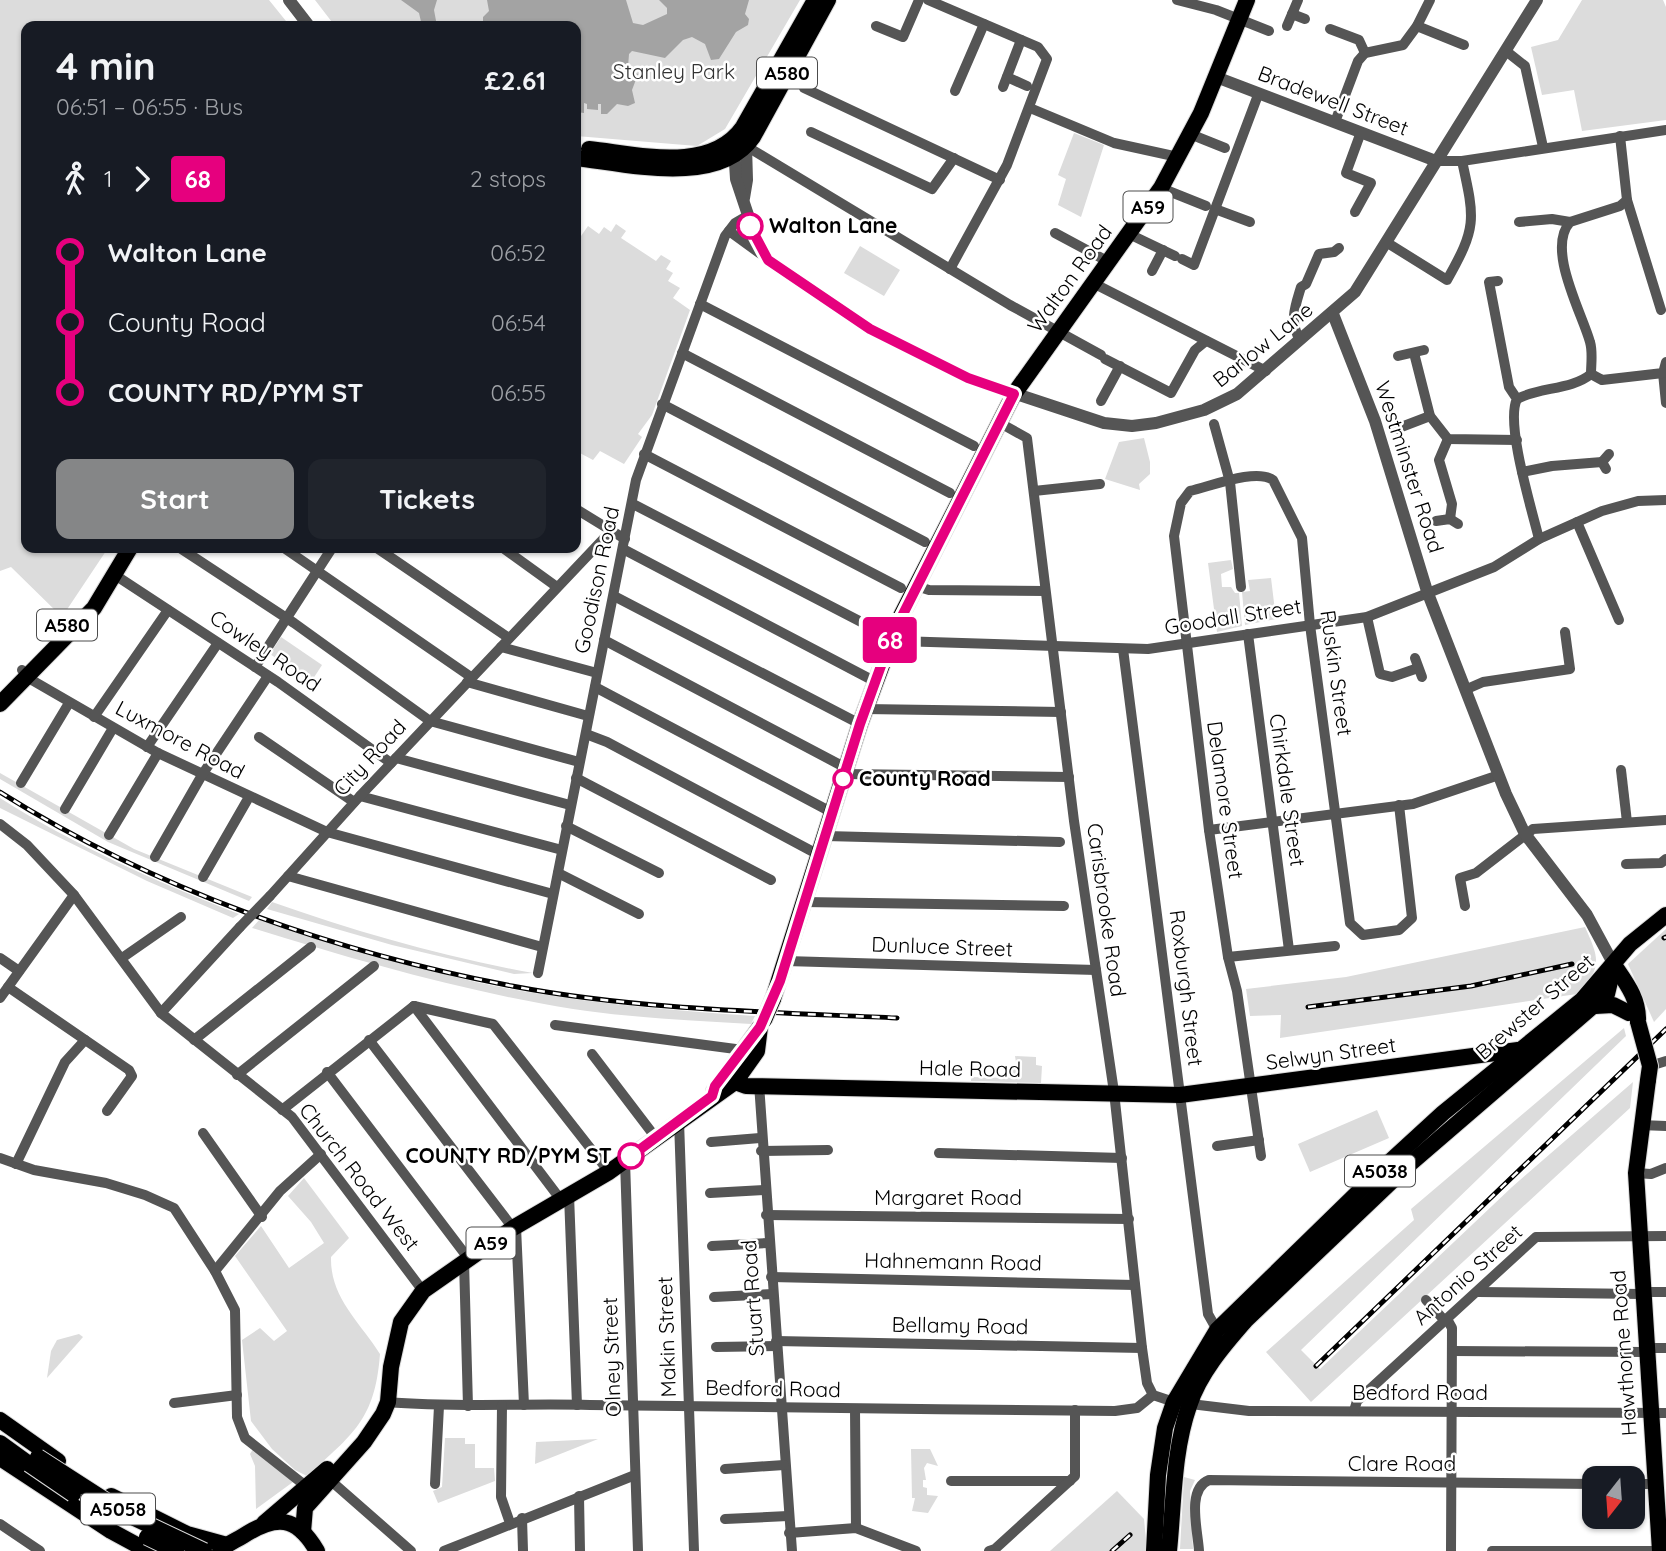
<!DOCTYPE html>
<meta charset="utf-8">
<style>
body{margin:0;font-family:Quicksand,sans-serif;background:#20242c;color:#f1f3f6;height:100vh;display:flex;flex-direction:column;font-size:26px;white-space:nowrap}
*{box-sizing:border-box;margin:0}
p{font-size:23px;color:#9ea1a6}
.icon{flex:none;width:38px;height:38px;fill:none;stroke:currentColor;stroke-width:2;stroke-linecap:round;stroke-linejoin:round}
.map{position:relative;flex:1;overflow:hidden}
.side{position:absolute;left:21px;top:21px;width:560px;height:532px;display:flex;flex-direction:column;background:#171b24;border-radius:14px;box-shadow:0 2px 5px #0004}
.side>*{flex:none}
.badge{padding:0 14px;border-radius:5px;font-size:24px;line-height:46px}
.needle{width:46px;rotate:197deg}
.buttons{position:absolute;left:1582px;top:1466px;display:grid;gap:14px}
.buttons a{display:grid;place-items:center;width:63px;height:63px;border-radius:14px;background:#171b24;box-shadow:0 2px 5px #0004;font-size:35px}
.map>.badge{position:absolute;translate:-50% -50%;box-shadow:0 0 0 4px #fff}
.legs{display:flex;align-items:center;gap:10px;height:77px;padding:0 35px;font-size:23px}
.legs p{margin-inline-start:auto}
.overview{display:flex;align-items:center;justify-content:space-between;height:119px;padding:0 35px}
h1{font-size:38px;font-weight:800;line-height:52px}
.cta{display:flex;gap:14px;margin-top:auto;padding:14px 35px}
.cta a{flex:1;height:80px;border-radius:14px;background:#858687;color:#fff;font-size:28px;font-weight:800;line-height:80px;text-align:center}
.cta a+a{background:#20242c;color:#f1f3f6}
ul{padding:0 35px;list-style:none}
li{display:flex;align-items:center;gap:24px;height:70px;font-size:26px}
li i{display:grid;place-items:center;width:10px;height:100%;margin:0 9px;background:currentColor}
li i::after{content:'';width:18px;height:18px;margin:-9px;border:5px solid;border-radius:50%;background:#171b24}
li p{margin-inline-start:auto}
li:first-child i{background:linear-gradient(#0000 50%,currentColor 0)}
li:last-child i{background:linear-gradient(currentColor 50%,#0000 0)}
.map>svg:first-child{display:block}
.green{fill:#dcdcdc}
.water{fill:#a3a3a3}
.lines{fill:none;stroke-linecap:round;stroke-linejoin:round}
.primary-casing{stroke:#dbdbdb;stroke-width:18}
.trunk-casing{stroke:#dbdbdb;stroke-width:18}
.minor{stroke:#555;stroke-width:10}
.tertiary{stroke:#555;stroke-width:12}
.primary{stroke:#000;stroke-width:16}
.trunk{stroke:#000;stroke-width:16}
.rail-casing{stroke:#000;stroke-width:5}
.rail{stroke:#fff;stroke-width:2.5;stroke-dasharray:8;stroke-linecap:butt}
.primary-bridge-casing{stroke:#dbdbdb;stroke-width:18;stroke-linecap:butt}
.trunk-bridge-casing{stroke:#dbdbdb;stroke-width:18;stroke-linecap:butt}
.minor-bridge{stroke:#555;stroke-width:10}
.primary-bridge{stroke:#000;stroke-width:16}
.trunk-bridge{stroke:#000;stroke-width:16}
.line-1-casing{stroke:#fff;stroke-width:16}
.line-1{stroke:#e6007e;stroke-width:10}
.stop-1-dot{fill:#fff;stroke:#e6007e;stroke-width:3.5}
.labels{text-anchor:middle;stroke-width:5;stroke-linejoin:round;paint-order:stroke}
.shield{fill:#fff;stroke:#4c4c4c;stroke-width:2}
.shield-label{font-size:19px;font-weight:bold;fill:#000}
.park-label{font-size:21px;fill:#333;stroke:#fff}
.street-label{font-size:21px;fill:#000;stroke:#fff}
.stop-label{font-size:21px;font-weight:bold;fill:#000;stroke:#fff;text-anchor:start}
</style>
<div class="map">
<svg width="1666" height="1551" viewBox="0 0 1666 1551">
<rect width="100%" height="100%" fill="#fff"/>
<g class="green">
<path d="M0,0H269L290,26H26V548H108L62,617L11,567L0,571Z"/>
<path d="M315,0H800L725,129L697,146L576,136V26H335Z"/>
<path d="M1582,0H1663L1666,7V120L1582,131L1574,90L1542,95L1531,47L1558,40Z"/>
<path d="M1074,133L1104,145L1081,217L1058,205L1066,179L1058,175Z"/>
<path d="M616,224L626,231L621,238L656,261L661,255L671,261L666,269L673,273L668,281L680,288L673,298L690,310L652,415L638,434L642,437L624,464L600,451L593,460L576,451V233L581,236L588,226L599,234L604,227L611,232Z"/>
<path d="M860,246L900,270L884,296L844,273Z"/>
<path d="M1144,438L1150,462V474L1139,484L1140,490L1105,479L1119,442Z"/>
<path d="M1231,560L1233,569L1221,574L1222,587H1231L1235,593H1239L1242,626L1217,632L1208,563Z"/>
<path d="M1271,578L1276,619L1245,625L1242,592L1250,591L1248,580Z"/>
<path d="M281,637L322,665L311,682L270,654Z"/>
<path d="M0,773L134,849L252,897L249,901L108,842L0,779Z"/>
<path d="M0,798C74,845 157,882 239,914L233,918L147,881L0,808Z"/>
<path d="M272,902C357,932 444,957 533,973L514,974L392,945L267,909Z"/>
<path d="M260,919C346,945 433,976 522,991C598,1004 677,1011 755,1016L751,1024C682,1020 612,1017 544,1004C445,986 348,958 252,928Z"/>
<path d="M1585,927C1600,960 1602,968 1577,994L1280,1038L1281,1015L1250,1016L1246,989L1346,977Z"/>
<path d="M1666,929V1009L1654,1022L1628,964Z"/>
<path d="M1624,1028L1626,1036L1301,1350L1320,1369L1512,1187L1633,1082L1630,1108L1311,1402L1266,1352L1414,1220L1411,1209Z"/>
<path d="M1015,1056L1036,1057V1065L1042,1066L1041,1083L971,1081V1077L1008,1078V1072L1017,1068Z"/>
<path d="M1377,1110L1389,1138L1310,1172L1298,1144Z"/>
<path d="M304,1178L349,1238L331,1257C330,1298 360,1322 380,1354C375,1420 353,1434 307,1476L295,1470L272,1449L251,1421L242,1340L260,1328L274,1341L287,1331L235,1256L261,1226L289,1268L324,1243L311,1222L288,1196Z"/>
<path d="M79,1334L83,1337L47,1378L51,1351L57,1340Z"/>
<path d="M445,1438H465V1444H475V1468H494L495,1481L438,1503L433,1491L442,1487Z"/>
<path d="M598,1439L535,1464L536,1442Z"/>
<path d="M253,1449L293,1482L256,1509L255,1466L250,1454Z"/>
<path d="M911,1449H930L938,1466L927,1463L924,1468L926,1480H923V1487L927,1488V1495L938,1496L928,1513L912,1511L915,1498H912Z"/>
<path d="M1184,1477L1195,1480L1190,1491L1193,1549H1180Z"/>
<path d="M1117,1491L1144,1519L1147,1551H1050Z"/>
</g>
<g class="water">
<path d="M401,0H437L434,10L437,26H422L419,13Z"/>
<path d="M487,0H626L633,23L643,25L667,14V8L659,0H764H749L745,14L749,19L748,25L736,32L719,59L711,60L705,44L692,37L683,40L665,58L632,51L629,54L628,67L638,74L632,90L635,103L628,106L617,104L607,114H601V104H598V110L587,109V104L584,103V113L576,112V26H483V17L489,11Z"/>
</g>
<g class="lines">
<g class="primary-casing">
<g id="primary">
<path d="M1614,965C1627,984 1639,999 1638,1022"/>
<path d="M1595,1006L1613,1005L1629,1013"/>
<path d="M728,1073L735,1082L746,1086L1180,1095L1518,1050"/>
<path d="M1648,1080L1636,1173L1660,1551"/>
<path d="M1154,1551L1158,1475L1165,1428L1174,1402L1217,1330L1383,1168L1443,1113L1582,1000L1630,944L1666,915"/>
<path d="M1169,1551C1174,1503 1173,1452 1189,1406C1199,1374 1224,1345 1246,1320L1411,1163L1607,994L1614,965"/>
</g>
</g>
<g class="trunk-casing">
<g id="trunk">
<path d="M589,149C637,154 710,174 743,127L815,0"/>
<path d="M576,158C627,164 719,187 753,137L828,0"/>
<path d="M0,704L94,608L130,548"/>
<path d="M773,999L860,724L898,622L1014,394L1161,188L1201,113L1247,0"/>
<path d="M714,1091L760,1027"/>
<path d="M0,1420L58,1461"/>
<path d="M0,1443L29,1464"/>
<path d="M0,1458L111,1531L148,1551"/>
<path d="M111,1496L187,1534L227,1545"/>
<path d="M264,1523L327,1469"/>
<path d="M303,1532L305,1508L364,1442L383,1414L388,1402L391,1367L401,1322L423,1291L513,1228L609,1172L735,1082L757,1051L760,1027"/>
<path d="M220,1551C226,1544 235,1541 243,1536C276,1515 296,1515 317,1551"/>
</g>
</g>
<g class="minor">
<path d="M928,0L1038,47L1047,59L1007,165L950,269"/>
<path d="M1177,0L1216,10L1269,31"/>
<path d="M1292,14L1305,19"/>
<path d="M876,26L903,37L919,0"/>
<path d="M1287,26L1298,0"/>
<path d="M1417,26L1464,45"/>
<path d="M1330,29L1359,40L1365,53"/>
<path d="M1506,51L1525,66L1543,147"/>
<path d="M1007,77L1027,86"/>
<path d="M1003,87L1021,40"/>
<path d="M804,88L1000,180"/>
<path d="M955,91L984,24"/>
<path d="M1030,108L1114,143L1178,157"/>
<path d="M1335,122L1358,61L1365,53L1403,45L1417,26L1430,0"/>
<path d="M811,132L932,189L954,158"/>
<path d="M1190,134L1225,148"/>
<path d="M746,146L1010,305L1101,355"/>
<path d="M1436,161H1462L1666,130"/>
<path d="M1161,188L1206,206"/>
<path d="M1627,200L1661,310"/>
<path d="M1215,209L1250,222"/>
<path d="M1355,212L1371,183L1346,173L1361,132"/>
<path d="M1519,222L1552,219L1570,222"/>
<path d="M729,231L762,255"/>
<path d="M1055,233L1109,262"/>
<path d="M1129,234L1175,256"/>
<path d="M1386,242L1447,280C1477,227 1475,220 1462,161"/>
<path d="M1182,259L1194,265L1258,95"/>
<path d="M1152,271L1163,250"/>
<path d="M1498,281L1489,282L1509,387L1517,399C1505,423 1532,510 1539,539"/>
<path d="M1093,283L1266,371"/>
<path d="M700,304L974,446"/>
<path d="M1300,340C1289,321 1295,307 1301,287L1306,284L1319,254L1334,252L1339,248"/>
<path d="M682,353L950,493"/>
<path d="M1414,353L1430,416L1448,439L1517,440"/>
<path d="M1398,356L1424,350"/>
<path d="M1105,359L1171,393L1195,350L1206,341"/>
<path d="M1663,373L1666,403"/>
<path d="M1591,374L1602,380L1663,373L1666,362"/>
<path d="M1517,399C1539,387 1572,390 1591,374C1591,364 1593,352 1590,342C1582,313 1546,249 1570,222L1620,206L1627,200L1620,136"/>
<path d="M1101,401L1120,366"/>
<path d="M662,404L925,542"/>
<path d="M1000,423L1027,438L1074,821L1114,1092L1142,1348L1147,1383L1153,1395L1174,1402L1249,1411L1666,1413"/>
<path d="M1214,424L1230,482L1241,587"/>
<path d="M1396,429L1430,416"/>
<path d="M1448,439L1439,460L1452,504L1450,519"/>
<path d="M644,454L901,588"/>
<path d="M1606,469L1602,462L1609,454"/>
<path d="M1522,472L1552,466L1602,462"/>
<path d="M1034,491L1100,484"/>
<path d="M633,504L898,641L1148,649L1367,617L1494,567L1539,539L1602,511L1638,501L1666,500"/>
<path d="M576,509L625,539"/>
<path d="M1436,521L1450,519L1458,524"/>
<path d="M1577,522L1619,620"/>
<path d="M180,548L294,623L430,721L579,762"/>
<path d="M284,548L471,677"/>
<path d="M377,548L509,638"/>
<path d="M503,548L557,587"/>
<path d="M623,549L874,681"/>
<path d="M115,575L278,682L391,763"/>
<path d="M916,586L929,590L1045,591"/>
<path d="M614,596L860,724"/>
<path d="M1367,617L1380,674L1392,677L1418,668"/>
<path d="M1248,634L1289,950"/>
<path d="M604,640L846,768"/>
<path d="M501,647L597,673"/>
<path d="M1123,649L1208,1314L1217,1330"/>
<path d="M1415,658L1422,677"/>
<path d="M255,667L332,548"/>
<path d="M22,670L30,679L158,753L327,832L553,894"/>
<path d="M467,682L588,716"/>
<path d="M595,687L833,813"/>
<path d="M1467,689L1483,682L1570,669L1565,632"/>
<path d="M865,709L1061,712"/>
<path d="M94,717L168,610"/>
<path d="M586,734L607,742L819,855"/>
<path d="M259,737L354,802"/>
<path d="M147,747L218,643"/>
<path d="M396,758L570,805"/>
<path d="M1621,770L1627,822"/>
<path d="M844,774L1069,777"/>
<path d="M576,778L771,880"/>
<path d="M21,783L69,703"/>
<path d="M360,796L562,850"/>
<path d="M65,809L113,728"/>
<path d="M0,824L27,845L74,895L161,1013L292,1117L423,1291"/>
<path d="M566,826L659,873"/>
<path d="M1209,830L1413,804L1499,775"/>
<path d="M109,835L158,753"/>
<path d="M826,836L1060,842"/>
<path d="M155,857L202,775L268,676"/>
<path d="M1626,864L1661,863L1666,859"/>
<path d="M558,873L639,914"/>
<path d="M288,876L542,947"/>
<path d="M203,877L249,797"/>
<path d="M270,896L360,796L610,532"/>
<path d="M804,902L1064,906"/>
<path d="M1465,906L1460,878L1476,873L1533,829L1666,820"/>
<path d="M1228,957L1335,946"/>
<path d="M0,958L19,971"/>
<path d="M122,958L181,917"/>
<path d="M786,961L1096,970"/>
<path d="M538,973L636,480L725,236L735,223L747,216"/>
<path d="M8,987L129,1070L132,1076L107,1111"/>
<path d="M0,998L74,895"/>
<path d="M414,1006L493,1024L609,1172"/>
<path d="M414,1006L561,1200"/>
<path d="M161,1013L240,927"/>
<path d="M555,1025L743,1050"/>
<path d="M194,1040L311,947"/>
<path d="M369,1040L513,1228"/>
<path d="M592,1054L656,1138"/>
<path d="M1650,1066L1666,1061"/>
<path d="M327,1072L468,1258"/>
<path d="M237,1075L374,966"/>
<path d="M759,1084L792,1551"/>
<path d="M282,1110L414,1006"/>
<path d="M679,1121L694,1551"/>
<path d="M1640,1125L1666,1126"/>
<path d="M203,1133L262,1217"/>
<path d="M711,1142L760,1138"/>
<path d="M1217,1146L1259,1140"/>
<path d="M761,1151L828,1150"/>
<path d="M939,1153L1122,1158"/>
<path d="M1261,1156L1237,991L1228,957L1209,830L1174,536L1181,503L1190,491C1212,486 1256,468 1273,480L1302,538L1310,625L1350,923L1363,935L1399,930L1412,918L1399,805"/>
<path d="M0,1158L34,1170L106,1183L145,1195L174,1208L215,1271L235,1310L237,1417L245,1438L307,1487"/>
<path d="M625,1161L638,1551"/>
<path d="M16,1164L65,1062L85,1040"/>
<path d="M1636,1173L1651,1174L1666,1168"/>
<path d="M710,1193L764,1190"/>
<path d="M569,1195L577,1405"/>
<path d="M766,1215L1129,1219"/>
<path d="M516,1227L524,1405"/>
<path d="M712,1246L768,1243"/>
<path d="M464,1261L468,1406"/>
<path d="M215,1271L280,1191L321,1154"/>
<path d="M771,1277L1135,1285"/>
<path d="M1478,1292L1641,1294"/>
<path d="M1641,1292H1666"/>
<path d="M714,1297L773,1294"/>
<path d="M1426,1300L1445,1321"/>
<path d="M1447,1319L1452,1328L1451,1551"/>
<path d="M776,1341L1142,1348"/>
<path d="M716,1347L776,1346"/>
<path d="M1645,1348H1666"/>
<path d="M1453,1351L1646,1352"/>
<path d="M388,1402C455,1408 522,1403 590,1405C765,1408 940,1409 1115,1411L1137,1408L1153,1395"/>
<path d="M174,1403L237,1395"/>
<path d="M502,1405L501,1497L510,1523"/>
<path d="M855,1409L856,1528"/>
<path d="M1354,1411L1357,1401L1536,1237L1666,1236"/>
<path d="M725,1469L784,1465"/>
<path d="M330,1480L411,1551"/>
<path d="M951,1481H1070"/>
<path d="M435,1484L439,1406"/>
<path d="M1633,1484H1654"/>
<path d="M579,1496L580,1551"/>
<path d="M522,1518L523,1551"/>
<path d="M725,1519L788,1516"/>
<path d="M0,1524L40,1551"/>
<path d="M789,1533L856,1528L916,1551"/>
<path d="M444,1551L635,1475"/>
<path d="M989,1551L995,1549L1075,1476V1410"/>
<path d="M1199,1551C1198,1531 1186,1489 1209,1480L1594,1484"/>
<path d="M1492,1551H1660"/>
</g>
<g class="tertiary">
<path d="M289,0L309,26"/>
<path d="M1216,77L1436,161"/>
<path d="M740,143L746,146L747,180L744,198"/>
<path d="M734,147L736,179L758,245L768,259L819,296L871,329L968,378L1104,423L1132,426L1156,423L1204,410L1237,394L1355,292L1537,0"/>
<path d="M1333,314L1375,421L1427,591L1506,794L1525,834L1587,915L1614,965"/>
</g>
<use href="#primary" class="primary"/>
<use href="#trunk" class="trunk"/>
<g class="rail-casing">
<g id="rail">
<path d="M0,792C154,889 333,952 512,986C638,1010 769,1012 897,1018"/>
<path d="M1664,938L1666,937"/>
<path d="M1308,1007L1471,986L1572,964"/>
<path d="M1316,1366L1666,1029"/>
<path d="M1112,1551L1130,1535"/>
</g>
</g>
<use href="#rail" class="rail"/>
<g class="primary-bridge-casing">
<path id="primary-bridge" d="M1638,1022L1650,1066L1648,1080"/>
</g>
<g class="trunk-bridge-casing">
<g id="trunk-bridge">
<path d="M764,1020L773,999"/>
<path d="M38,1457L128,1515L204,1551"/>
<path d="M29,1464L73,1494"/>
<path d="M147,1537L176,1551"/>
</g>
</g>
<path class="minor-bridge" d="M240,927L270,896"/>
<use href="#primary-bridge" class="primary-bridge"/>
<use href="#trunk-bridge" class="trunk-bridge"/>
</g>
<g class="lines">
<g class="line-1-casing">
<path id="line-1" d="M631,1156L712,1096L715,1086L760,1027L780,981L860,724L891,638L1014,394L968,378L870,329L768,260L750,226"/>
</g>
<use href="#line-1" class="line-1"/>
</g>
<g class="stop-1-dot">
<circle cx="750" cy="226" r="12"/>
<circle cx="843" cy="779" r="9"/>
<circle cx="631" cy="1156" r="12"/>
</g>
<g class="labels">
<g class="shield">
<rect x="757" y="57.5" width="60" height="31" rx="5"/>
<rect x="1123.5" y="191.5" width="49" height="31" rx="5"/>
<rect x="37" y="609.5" width="60" height="31" rx="5"/>
<rect x="1345" y="1155.5" width="70" height="31" rx="5"/>
<rect x="466.5" y="1227.5" width="49" height="31" rx="5"/>
<rect x="81" y="1493.5" width="74" height="31" rx="5"/>
</g>
<g class="shield-label">
<text x="787" y="80">A580</text>
<text x="1148" y="214">A59</text>
<text x="67" y="632">A580</text>
<text x="1380" y="1178">A5038</text>
<text x="491" y="1250">A59</text>
<text x="118" y="1516">A5058</text>
</g>
<g class="park-label">
<text x="674" y="79">Stanley Park</text>
</g>
<g class="street-label">
<text transform="translate(1333 101) rotate(21)" y="7">Bradewell Street</text>
<text transform="translate(1070 279) rotate(-54)" y="7">Walton Road</text>
<text transform="translate(1263 345) rotate(-39)" y="7">Barlow Lane</text>
<text transform="translate(1409 467) rotate(72)" y="7">Westminster Road</text>
<text transform="translate(597 580) rotate(-78)" y="7">Goodison Road</text>
<text transform="translate(1233 617) rotate(-9)" y="7">Goodall Street</text>
<text transform="translate(265 651) rotate(34)" y="7">Cowley Road</text>
<text transform="translate(1336 673) rotate(82)" y="7">Ruskin Street</text>
<text transform="translate(180 740) rotate(28)" y="7">Luxmore Road</text>
<text transform="translate(370 758) rotate(-47)" y="7">City Road</text>
<text transform="translate(1287 790) rotate(82)" y="7">Chirkdale Street</text>
<text transform="translate(1225 800) rotate(82)" y="7">Delamore Street</text>
<text transform="translate(1106 910) rotate(82)" y="7">Carisbrooke Road</text>
<text transform="translate(942 947) rotate(2)" y="7">Dunluce Street</text>
<text transform="translate(1186 988) rotate(83)" y="7">Roxburgh Street</text>
<text transform="translate(1535 1007) rotate(-41)" y="7">Brewster Street</text>
<text transform="translate(1331 1054) rotate(-8)" y="7">Selwyn Street</text>
<text transform="translate(970 1069) rotate(1)" y="7">Hale Road</text>
<text transform="translate(359 1177) rotate(52)" y="7">Church Road West</text>
<text x="948" y="1205">Margaret Road</text>
<text transform="translate(953 1262) rotate(1)" y="7">Hahnemann Road</text>
<text transform="translate(1468 1275) rotate(-42)" y="7">Antonio Street</text>
<text transform="translate(753 1298) rotate(-94)" y="7">Stuart Road</text>
<text transform="translate(960 1326) rotate(1)" y="7">Bellamy Road</text>
<text transform="translate(667 1337) rotate(-92)" y="7">Makin Street</text>
<text transform="translate(1624 1353) rotate(-94)" y="7">Hawthorne Road</text>
<text transform="translate(612 1357) rotate(-92)" y="7">Olney Street</text>
<text transform="translate(773 1389) rotate(1)" y="7">Bedford Road</text>
<text x="1420" y="1400">Bedford Road</text>
<text x="1402" y="1471">Clare Road</text>
</g>
<g class="stop-label">
<text x="769" y="233">Walton Lane</text>
<text x="859" y="786">County Road</text>
<text x="612" y="1163" text-anchor="end">COUNTY RD/PYM ST</text>
</g>
</g>
</svg>
<div class="buttons">
<a><svg class="needle" viewBox="-14 -14 28 28"><path d="M0-13l5 13h-10z" fill="#e53935"/><path d="M0 13l5-13h-10z" fill="#9ea1a6"/></svg></a>
</div>
<b class="badge" style="left:890px;top:640px;background:#e6007e;color:#fff">68</b>
<section class="side">
<div class="overview"><div><h1>4 min</h1><p>06:51 – 06:55 · Bus</p></div><b>£2.61</b></div>
<div class="legs"><svg class="icon" aria-label="walk" viewBox="0 0 24 24"><circle cx="13" cy="4" r="2"/><path d="M13 8l-2 6 4 7M11 14l-3 7M7 12l3-4h3l4 4"/></svg>1<svg class="icon" aria-label="forward" viewBox="0 0 24 24"><path d="M9 5l7 7-7 7"/></svg><b class="badge" style="background:#e6007e;color:#fff">68</b><p>2 stops</p></div>
<ul>
<li><i style="color:#e6007e"></i><b>Walton Lane</b><p>06:52</p></li>
<li><i style="color:#e6007e"></i><span>County Road</span><p>06:54</p></li>
<li><i style="color:#e6007e"></i><b>COUNTY RD/PYM ST</b><p>06:55</p></li>
</ul>
<div class="cta"><a>Start</a><a>Tickets</a></div>
</section>
</div>
